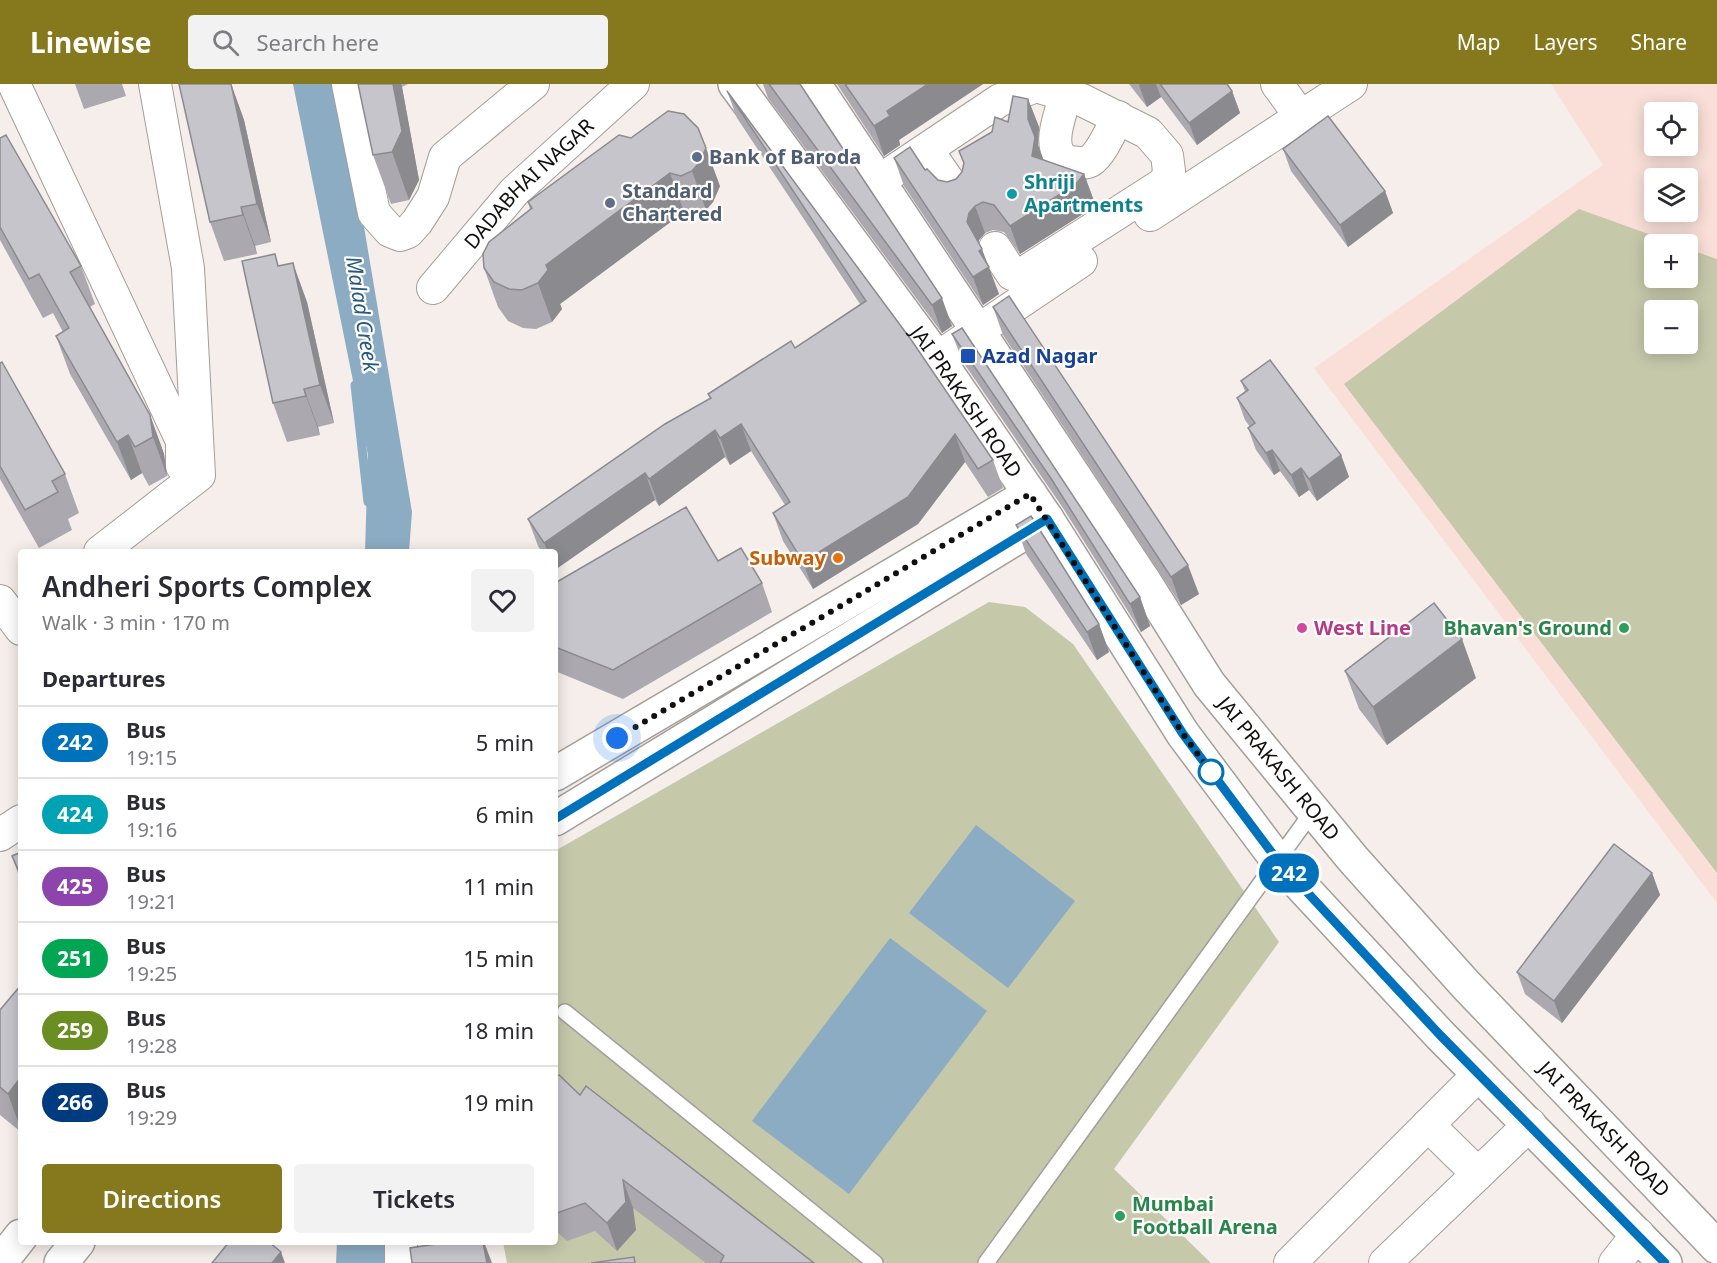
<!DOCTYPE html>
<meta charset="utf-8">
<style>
body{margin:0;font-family:"Noto Sans",sans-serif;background:#f2f2f3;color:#2b2b33;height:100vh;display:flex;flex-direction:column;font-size:22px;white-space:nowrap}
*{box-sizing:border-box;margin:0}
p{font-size:20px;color:#7c7c81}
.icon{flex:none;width:33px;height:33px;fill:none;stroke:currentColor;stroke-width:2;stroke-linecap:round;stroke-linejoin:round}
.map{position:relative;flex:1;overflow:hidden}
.sheet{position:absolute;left:18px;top:465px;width:540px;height:696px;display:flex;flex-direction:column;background:#fff;border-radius:6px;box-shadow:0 3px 15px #0003}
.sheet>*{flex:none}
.badge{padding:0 12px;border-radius:20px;font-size:21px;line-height:39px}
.fabs{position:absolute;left:1644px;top:18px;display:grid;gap:12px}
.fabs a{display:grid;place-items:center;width:54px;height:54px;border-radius:6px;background:#fff;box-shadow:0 3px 15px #0003;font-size:30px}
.you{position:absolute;width:30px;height:30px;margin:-15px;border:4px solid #fff;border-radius:50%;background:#1a73e8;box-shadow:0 0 0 9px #1a73e833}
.map>.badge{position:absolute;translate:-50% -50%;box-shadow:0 0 0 3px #fff}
h2{padding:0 24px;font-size:22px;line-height:54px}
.round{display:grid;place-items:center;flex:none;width:63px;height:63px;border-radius:6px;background:#f2f2f3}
.summary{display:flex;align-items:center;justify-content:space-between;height:102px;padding:0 24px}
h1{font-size:28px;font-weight:600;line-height:45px}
.button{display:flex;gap:12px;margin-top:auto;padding:12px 24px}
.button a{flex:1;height:69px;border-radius:6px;background:#86781c;color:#fff;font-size:24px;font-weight:600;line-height:69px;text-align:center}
.button a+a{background:#f2f2f3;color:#2b2b33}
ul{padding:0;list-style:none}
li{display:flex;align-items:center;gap:18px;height:72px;padding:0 24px;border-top:2px solid #e1e1e2}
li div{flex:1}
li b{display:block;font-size:22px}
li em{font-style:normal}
li .badge{min-width:66px;font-weight:700;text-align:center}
header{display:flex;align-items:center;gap:36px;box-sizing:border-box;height:84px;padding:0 30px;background:#86781c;color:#fff}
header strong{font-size:28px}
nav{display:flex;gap:33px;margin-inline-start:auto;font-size:21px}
.search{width:420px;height:54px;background:#f2f2f3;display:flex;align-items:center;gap:15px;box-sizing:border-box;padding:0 21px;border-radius:6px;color:#7c7c81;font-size:22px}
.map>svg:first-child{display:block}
.education{fill:#f9dfd8;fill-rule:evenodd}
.green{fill:#c5c8a9;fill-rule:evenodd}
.water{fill:#8bacc2}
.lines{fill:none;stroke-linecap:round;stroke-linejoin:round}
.stream{stroke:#8bacc2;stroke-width:9}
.lane-casing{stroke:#a49e9a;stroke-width:18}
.street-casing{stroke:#a49e9a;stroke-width:34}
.secondary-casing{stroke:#a49e9a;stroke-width:36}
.lane{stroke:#fff;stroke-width:15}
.street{stroke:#fff;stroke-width:32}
.secondary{stroke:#fff;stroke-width:33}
.wall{fill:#aba9af}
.shaded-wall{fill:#8b8a8f}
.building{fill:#c7c5cc;stroke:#8b8a8f;stroke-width:1.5}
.line-casing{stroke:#fff;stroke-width:14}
.line{stroke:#0072bc;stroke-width:9}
.walk{stroke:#110f0d;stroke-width:6;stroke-dasharray:0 10.8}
.service-dot{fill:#5c6f8a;stroke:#fffcfa;stroke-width:2}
.culture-dot{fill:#0f9aa8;stroke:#fffcfa;stroke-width:2}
.transit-dot{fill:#1a4fb4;stroke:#fffcfa;stroke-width:2}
.food-dot{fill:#e8710a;stroke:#fffcfa;stroke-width:2}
.hotel-dot{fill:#d1479c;stroke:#fffcfa;stroke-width:2}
.leisure-dot{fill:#2e9e5b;stroke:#fffcfa;stroke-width:2}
.stop-dot{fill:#fff;stroke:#0072bc;stroke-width:3}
.labels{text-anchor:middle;stroke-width:4.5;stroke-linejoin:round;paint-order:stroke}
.service-label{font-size:20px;font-weight:bold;fill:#4e5e75;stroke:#fffcfa;text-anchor:start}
.culture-label{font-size:20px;font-weight:bold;fill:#0d838f;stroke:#fffcfa;text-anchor:start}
.street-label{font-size:20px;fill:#110f0d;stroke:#fffcfa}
.transit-label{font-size:20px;font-weight:bold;fill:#164399;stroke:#fffcfa;text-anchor:start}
.food-label{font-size:20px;font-weight:bold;fill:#c56008;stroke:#fffcfa;text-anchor:end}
.hotel-label{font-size:20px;font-weight:bold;fill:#b23c85;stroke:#fffcfa;text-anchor:start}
.leisure-label{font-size:20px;font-weight:bold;fill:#27864d;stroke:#fffcfa;text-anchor:end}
.water-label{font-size:21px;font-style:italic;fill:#255c7d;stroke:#fffcfa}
</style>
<header>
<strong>Linewise</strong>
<div class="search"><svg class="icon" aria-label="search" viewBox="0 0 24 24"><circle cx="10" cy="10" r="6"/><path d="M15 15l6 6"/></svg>Search here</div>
<nav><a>Map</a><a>Layers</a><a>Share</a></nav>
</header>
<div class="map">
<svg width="1717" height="1179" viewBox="0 0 1717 1179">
<rect width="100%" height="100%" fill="#f5eeea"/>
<path class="education" d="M1551,0H1717V819L1314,284L1603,81ZM1654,28H1688V62H1654ZM1654,94H1688V128H1654ZM1654,160H1688V194H1654ZM1654,226H1688V260H1654Z"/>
<g class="green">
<path d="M1579,125L1676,160H1654V194H1688V165L1717,175V789L1344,300ZM1654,226H1688V260H1654Z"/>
<path d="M989,518L1025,523L1073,560L1279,858L1114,1085L1211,1179H507L503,1158H555V767Z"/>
</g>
<g class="water">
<path d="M293,0H340L412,428L409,468H365L368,371Z"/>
<path d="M976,741L1075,817L1008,904L909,829Z"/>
<path d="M890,854L987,927L849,1110L752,1037Z"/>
<path d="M337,1158H393V1179H336Z"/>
</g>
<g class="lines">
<path class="stream" d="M355,301L368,418"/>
<g class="lane-casing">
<g id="lane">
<path d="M565,928L875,1179"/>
<path d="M986,1179L1313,727"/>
</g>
</g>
<g class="street-casing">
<g id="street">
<path d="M14,0L182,357V382"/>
<path d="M348,0L374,129L390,147L400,151L408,148L417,138L433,113L445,73L533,0"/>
<path d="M1277,0L1301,33"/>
<path d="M1066,11C1061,29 1042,71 1071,78C1077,79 1084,80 1090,77C1102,69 1111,46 1118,33"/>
<path d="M927,66L956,108"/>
<path d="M879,97L1000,16L1036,2L1082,16L1148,49L1167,71L1169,87L1166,98L1052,171L1064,188"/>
<path d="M1150,131L1351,0"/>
<path d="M995,164L1012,190L1019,192L1052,171"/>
<path id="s1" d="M433,204L514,108L633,0"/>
<path d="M937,274L1081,177"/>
<path d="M100,468L199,391L188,184L155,0"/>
<path d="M0,517L21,545"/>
<path d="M0,751L21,737"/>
<path d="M1428,1041L1478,1090"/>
<path d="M401,1158V1179"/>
<path d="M1290,1179L1479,990"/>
<path d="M1385,1179L1530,1040"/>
<path d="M1615,1179L1638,1150"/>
</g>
</g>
<g class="secondary-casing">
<g id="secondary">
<path id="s2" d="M735,0L937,274L1047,435L1183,650L1278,777L1440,951L1665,1179"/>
<path id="s3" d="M814,0L1146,500L1209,600L1353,775L1466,901L1717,1163"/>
<path d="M555,690L1030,410"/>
<path d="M555,735L1047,435"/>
<path d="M0,1179L21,1152"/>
<path d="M61,1179L78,1158"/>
</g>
</g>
<use href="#lane" class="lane"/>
<use href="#street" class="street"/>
<use href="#secondary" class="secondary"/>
</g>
<g class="wall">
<path d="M75,0H122L126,12L84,25Z"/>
<path d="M231,0L244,36L271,158L255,162L257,170L224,177L210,138Z"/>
<path d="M358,0H408L402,3L419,96L409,116L391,120L373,71Z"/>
<path d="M763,0H800L952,242L942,249L768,14Z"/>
<path d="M837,0H983L899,56L900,61L884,72Z"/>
<path d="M1129,0H1227L1232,7L1240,29L1197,61L1161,13L1147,23Z"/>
<path d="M727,7L993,376L1003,404L988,413L965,378L918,440L813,505L783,457L773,429L785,421L751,367L730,381L725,373L659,422L655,416L555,468H542L538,462L528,435L710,315L708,310L795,264L860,220L737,34Z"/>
<path d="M1028,15L1039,43L1038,62L1043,76L1084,90L1094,117L1086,128L1020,170L1004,148L993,146L985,149L979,156L978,158L999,210L983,221L904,102L894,74L925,86L938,96L947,98L956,95L962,88L964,81L959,67L1008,38Z"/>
<path d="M0,54L81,182L95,220L90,223L150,331L164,370L167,392L149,402L142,389L131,396L70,290L56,252L63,248L53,229L43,234L0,156Z"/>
<path d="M631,54L720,102L713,118L706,126L695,131L684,128L560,220L562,225L552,238L536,245L523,244L508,237L498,223L484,184L530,125L528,118Z"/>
<path d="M1283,65L1385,107L1393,129L1348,163L1291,87Z"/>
<path d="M280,181L307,218L334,339L318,343L320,351L287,358L273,319Z"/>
<path d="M993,223L1199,510L1181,521L1003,251Z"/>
<path d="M952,250L1140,513L1150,542L1141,548L1063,424L963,278Z"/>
<path d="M0,279L65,390L79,429L68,435L72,446L39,464L0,395Z"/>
<path d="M1241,297L1341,371L1349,393L1317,417L1309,406L1299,413L1280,387L1274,391L1256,366L1248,344L1250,343L1245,336L1237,314L1245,307Z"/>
<path d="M1016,441L1099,540L1109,568L1097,576L1026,470Z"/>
<path d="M718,477L762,499L772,528L623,615L555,587V499Z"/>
<path d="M1345,587L1476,594L1387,661L1359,625Z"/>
<path d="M21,768V798L12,772Z"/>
<path d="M1652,789L1660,811L1562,939L1525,910L1517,888Z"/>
<path d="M21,901V1048L0,1031V926Z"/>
<path d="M555,992L580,1011L814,1179H706L633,1124L636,1146L617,1167L595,1147L567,1157L555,1146Z"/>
</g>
<g class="shaded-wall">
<path d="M231,0L244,36L271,158L257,120Z"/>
<path d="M393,0H401L402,3L419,96L409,116L392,68Z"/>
<path d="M928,0H983L899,56L900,61L884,72L874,42L887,27Z"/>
<path d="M1140,0H1156L1161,13L1147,23L1139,1Z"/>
<path d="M1232,7L1240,29L1197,61L1189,39Z"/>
<path d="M1028,15L1039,43L1038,61L1045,80L1032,72L1028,35Z"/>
<path d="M706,64L720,102L713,118L706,126L692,87Z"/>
<path d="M670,89L684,128L560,220L562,225L552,238L538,199L546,181Z"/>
<path d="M1084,90L1094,117L1086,128L1020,170L1010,142Z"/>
<path d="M1385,107L1393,129L1348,163L1340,141Z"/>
<path d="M975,122L985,149L979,156L977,166L967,138L969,129Z"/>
<path d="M241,123L255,162L257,170L243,131Z"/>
<path d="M982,165L999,210L983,221L973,193L979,167Z"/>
<path d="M293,179L307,218L334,339L320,301Z"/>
<path d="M942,214L952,242L942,249L932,221Z"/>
<path d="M304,305L318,343L320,351L306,312Z"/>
<path d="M150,331L164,370L167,392L153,353Z"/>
<path d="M741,340L751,367L730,381L720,354Z"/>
<path d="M715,346L725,373L659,422L649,395Z"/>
<path d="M955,350L965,378L918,440L813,505L803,478Z"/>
<path d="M128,351L142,389L131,396L117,358Z"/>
<path d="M1272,366L1280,387L1274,391L1266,369Z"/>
<path d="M1341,371L1349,393L1317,417L1309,395Z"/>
<path d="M1301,384L1309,406L1299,413L1291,391Z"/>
<path d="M645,389L655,416L555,486V468H548L544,459Z"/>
<path d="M1188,481L1199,510L1181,521L1171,493Z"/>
<path d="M1140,513L1150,542L1141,548L1130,520Z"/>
<path d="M1099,540L1109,568L1097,576L1087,548Z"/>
<path d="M1462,555L1476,594L1387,661L1373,623Z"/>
<path d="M1652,789L1660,811L1562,939L1554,917Z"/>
<path d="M21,993V1046L8,1010Z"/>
<path d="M623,1096L633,1124L636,1146L617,1167L607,1139Z"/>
<path d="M483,1158H484L492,1179H487Z"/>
<path d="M281,1168L285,1179H272Z"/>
</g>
<g class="building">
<path d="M179,0H231L257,120L241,123L243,131L210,138Z"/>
<path d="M358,0H393L402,47L392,68L373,71Z"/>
<path d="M769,0H800L942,214L932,221Z"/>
<path d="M845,0H928L887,27L890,32L874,42Z"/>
<path d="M1160,0H1227L1232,7L1189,39Z"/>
<path d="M727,7L912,257L993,376L978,385L955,350L908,413L803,478L773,429L790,418L741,340L720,354L715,346L649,395L645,389L544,459L528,435L665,340L711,314L708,310L791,257L795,264L866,217Z"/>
<path d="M1013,12L1028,15V35L1035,53L1032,72L1084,90L1076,100L1010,142L994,121L983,118L975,122L969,129L967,138L982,165L979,167L989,183L973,193L894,74L910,63L925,86L927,85L938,96L947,98L956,95L962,88L964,79L959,67L992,48L995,33L1008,38Z"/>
<path d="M668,27L684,30L698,44L706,64L699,79L692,87L681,92L670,89L546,181L548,186L538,199L522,206L509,205L494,198L484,184L483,170L489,158L532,124L528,118L619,51L631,54Z"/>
<path d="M1328,32L1385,107L1340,141L1283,65Z"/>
<path d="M6,51L81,182L70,188L150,331L153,353L135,363L128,351L117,358L56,252L69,244L39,190L29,195L0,143V54Z"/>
<path d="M275,170L278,182L293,179L320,301L304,305L306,312L273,319L242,177Z"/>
<path d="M1009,212L1188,481L1171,493L993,223Z"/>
<path d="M962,244L1140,513L1130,520L1052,396L952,250Z"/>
<path d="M1270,276L1341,371L1309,395L1301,384L1291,391L1272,366L1266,369L1248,344L1255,339L1237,314L1248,306L1241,297Z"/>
<path d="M2,278L65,390L52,397L58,408L25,426L0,382V279Z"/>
<path d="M686,423L718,477L741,464L762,499L613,586L555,563V499Z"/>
<path d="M1031,432L1099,540L1087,548L1016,441Z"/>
<path d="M1434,519L1462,555L1373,623L1345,587Z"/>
<path d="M1614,760L1652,789L1554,917L1517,888Z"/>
<path d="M21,768V792L12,772Z"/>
<path d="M21,901V993L8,1010L0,1003V926Z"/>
<path d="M559,991L580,1011L586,1002L814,1179H720L724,1172L623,1096L626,1118L607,1139L585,1119L557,1129L555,1128V992Z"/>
<path d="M229,1158H269L281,1168L272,1179H212Z"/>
<path d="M449,1158H483L487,1179H412L410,1164Z"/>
<path d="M634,1173L635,1179H591Z"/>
</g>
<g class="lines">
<g class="line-casing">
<path id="line" d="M555,735L1047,435L1183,650L1278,777L1440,951L1665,1179"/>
</g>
<use href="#line" class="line"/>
<path class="walk" d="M617,654L1030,410L1183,650L1211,688"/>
</g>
<g class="service-dot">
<circle cx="697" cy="73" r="6"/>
<circle cx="610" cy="119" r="6"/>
</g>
<circle class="culture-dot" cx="1012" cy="110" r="6"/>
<rect class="transit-dot" x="960" y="264" width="16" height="16" rx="3"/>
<circle class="food-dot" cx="838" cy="474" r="6"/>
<circle class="hotel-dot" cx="1302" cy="544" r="6"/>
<g class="leisure-dot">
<circle cx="1624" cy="544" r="6"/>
<circle cx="1120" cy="1132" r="6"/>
</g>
<circle class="stop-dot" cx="1211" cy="688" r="12"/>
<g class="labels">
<g class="service-label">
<text x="709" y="80">Bank of Baroda</text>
<text x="622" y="114">Standard<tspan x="622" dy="23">Chartered</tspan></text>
</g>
<g class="culture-label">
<text x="1024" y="105">Shriji<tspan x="1024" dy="23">Apartments</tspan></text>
</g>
<g class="street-label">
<text dy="7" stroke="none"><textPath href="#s1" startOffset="142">DADABHAI NAGAR</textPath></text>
<text dy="7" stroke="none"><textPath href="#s2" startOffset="393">JAI PRAKASH ROAD</textPath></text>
<text dy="7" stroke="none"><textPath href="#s3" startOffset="828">JAI PRAKASH ROAD</textPath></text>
<text dy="7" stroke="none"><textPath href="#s3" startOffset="1314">JAI PRAKASH ROAD</textPath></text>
</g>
<g class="transit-label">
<text x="982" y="279">Azad Nagar</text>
</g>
<g class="food-label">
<text x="826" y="481">Subway</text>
</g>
<g class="hotel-label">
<text x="1314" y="551">West Line</text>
</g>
<g class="leisure-label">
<text x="1612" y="551">Bhavan's Ground</text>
<text x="1132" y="1127" text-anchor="start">Mumbai<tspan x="1132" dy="23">Football Arena</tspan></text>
</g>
<g class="water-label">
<text transform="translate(362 230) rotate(81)" y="7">Malad Creek</text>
</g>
</g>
</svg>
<div class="fabs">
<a><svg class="icon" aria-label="locate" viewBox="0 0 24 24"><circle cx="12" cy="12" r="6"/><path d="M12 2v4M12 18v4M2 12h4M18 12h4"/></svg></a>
<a><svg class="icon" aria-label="layers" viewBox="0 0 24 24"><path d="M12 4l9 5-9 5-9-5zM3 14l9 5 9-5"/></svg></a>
<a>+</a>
<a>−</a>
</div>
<div class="you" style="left:617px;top:654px"></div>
<b class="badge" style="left:1289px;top:789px;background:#0072bc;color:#fff">242</b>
<section class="sheet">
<div class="summary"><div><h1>Andheri Sports Complex</h1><p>Walk · 3 min · 170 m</p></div><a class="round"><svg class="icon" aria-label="heart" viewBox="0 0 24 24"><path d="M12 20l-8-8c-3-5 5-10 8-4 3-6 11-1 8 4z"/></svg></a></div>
<h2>Departures</h2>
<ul>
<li><span class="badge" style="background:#0072bc;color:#fff">242</span><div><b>Bus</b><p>19:15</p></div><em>5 min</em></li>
<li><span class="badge" style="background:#00a3b4;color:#fff">424</span><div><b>Bus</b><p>19:16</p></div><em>6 min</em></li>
<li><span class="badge" style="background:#8e44ad;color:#fff">425</span><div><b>Bus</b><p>19:21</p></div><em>11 min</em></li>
<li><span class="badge" style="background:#00a651;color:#fff">251</span><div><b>Bus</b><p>19:25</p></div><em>15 min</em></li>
<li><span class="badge" style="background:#6b8e23;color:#fff">259</span><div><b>Bus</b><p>19:28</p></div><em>18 min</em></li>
<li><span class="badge" style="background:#003b80;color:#fff">266</span><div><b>Bus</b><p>19:29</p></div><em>19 min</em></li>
</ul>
<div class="button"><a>Directions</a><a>Tickets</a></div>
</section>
</div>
